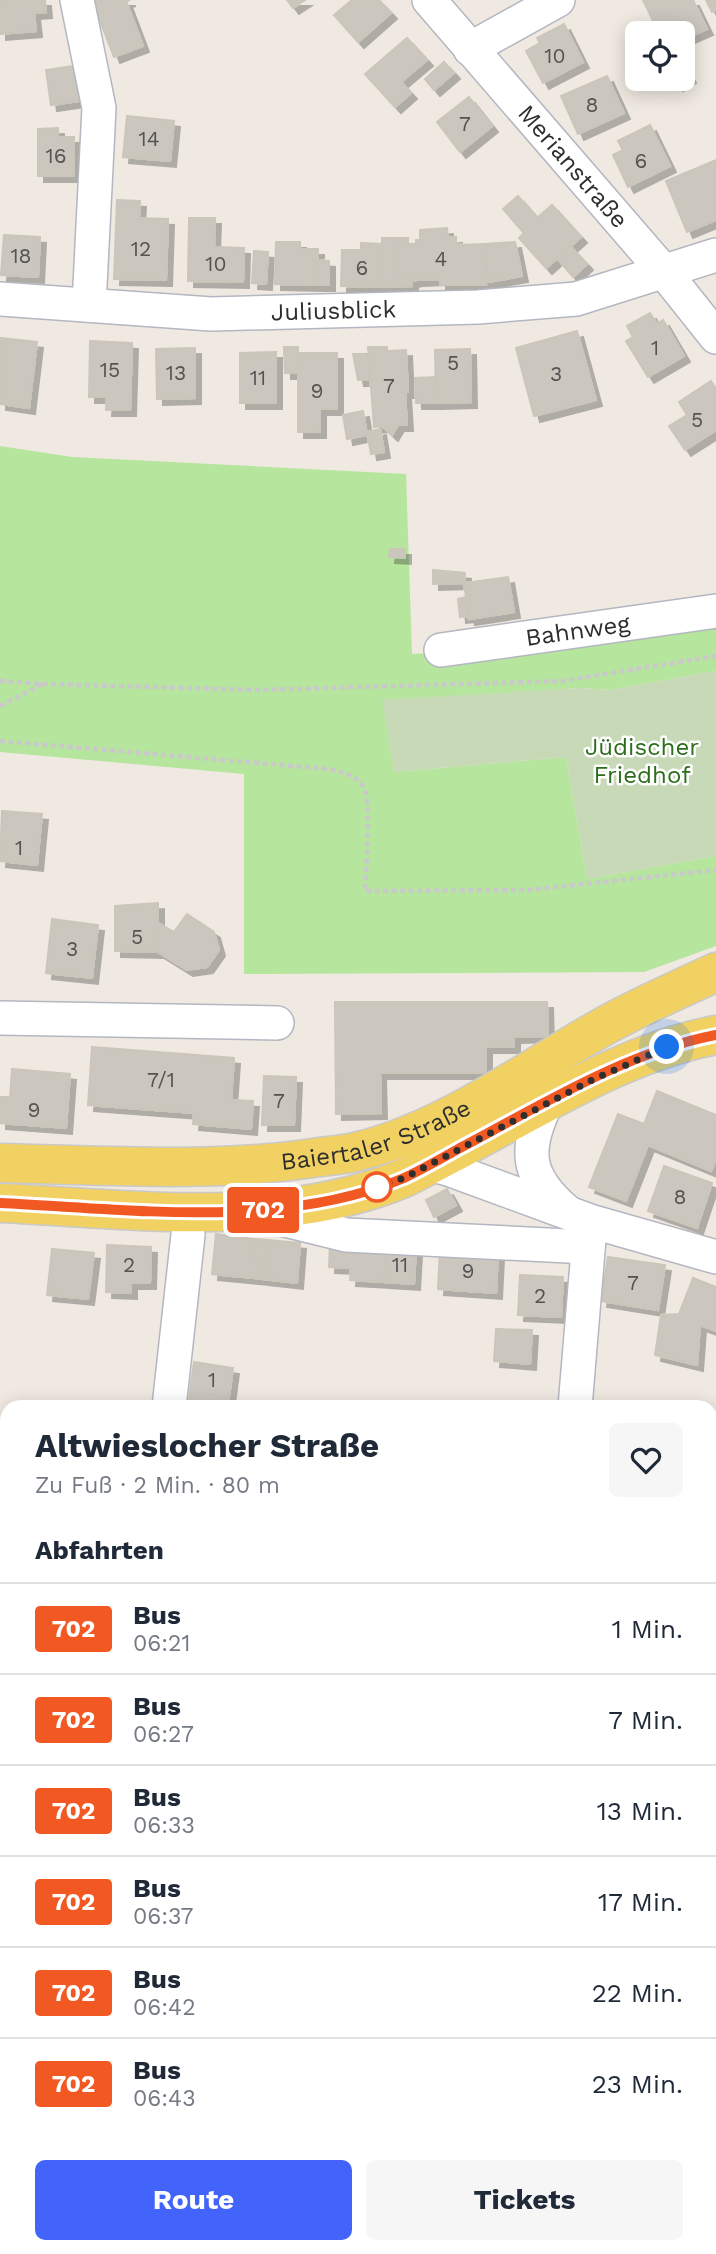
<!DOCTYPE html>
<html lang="de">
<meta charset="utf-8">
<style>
body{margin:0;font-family:"Work Sans",sans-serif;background:#f6f6f7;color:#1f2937;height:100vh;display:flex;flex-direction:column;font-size:26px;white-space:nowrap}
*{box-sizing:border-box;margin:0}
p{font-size:23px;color:#747a83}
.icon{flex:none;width:38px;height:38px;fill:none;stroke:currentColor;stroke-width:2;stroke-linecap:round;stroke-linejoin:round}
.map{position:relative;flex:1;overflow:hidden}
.sheet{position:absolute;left:0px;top:1400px;width:718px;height:854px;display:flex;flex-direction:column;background:#fff;border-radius:21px 21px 0 0;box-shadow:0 4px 18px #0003}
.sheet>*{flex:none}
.badge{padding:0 14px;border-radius:5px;font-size:24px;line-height:46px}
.fabs{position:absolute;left:625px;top:21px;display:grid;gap:14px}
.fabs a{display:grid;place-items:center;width:70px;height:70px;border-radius:10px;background:#fff;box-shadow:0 4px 18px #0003;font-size:35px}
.you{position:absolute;width:35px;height:35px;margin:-18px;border:5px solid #fff;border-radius:50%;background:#1a73e8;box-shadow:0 0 0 10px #1a73e833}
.map>.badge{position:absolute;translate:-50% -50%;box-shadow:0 0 0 4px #fff}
h2{padding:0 35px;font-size:26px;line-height:63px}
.round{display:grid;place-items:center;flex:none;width:74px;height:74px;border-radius:10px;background:#f6f6f7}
.head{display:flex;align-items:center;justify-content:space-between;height:119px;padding:0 35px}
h1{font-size:33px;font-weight:700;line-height:52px}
.action{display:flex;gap:14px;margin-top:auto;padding:14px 35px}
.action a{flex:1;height:80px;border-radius:10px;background:#4264fb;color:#fff;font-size:28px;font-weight:700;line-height:80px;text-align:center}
.action a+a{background:#f6f6f7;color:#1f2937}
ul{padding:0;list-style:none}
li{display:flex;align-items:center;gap:21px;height:91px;padding:0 35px;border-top:2px solid #e0e1e3}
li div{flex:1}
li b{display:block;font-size:26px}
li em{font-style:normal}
li .badge{min-width:77px;font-weight:700;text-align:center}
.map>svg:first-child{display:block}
.green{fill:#b6e59e}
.cemetery{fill:#c8d9b8}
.building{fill:#cbc7bf;stroke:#cbc5ba;stroke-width:2;filter:url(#shadow)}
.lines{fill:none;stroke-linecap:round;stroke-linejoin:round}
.minor-casing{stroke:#b4b7c1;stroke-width:36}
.major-casing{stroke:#c9c9c9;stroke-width:41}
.path{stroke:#c9c9c9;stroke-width:4.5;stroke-dasharray:5 3.5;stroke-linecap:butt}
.minor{stroke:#fff;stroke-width:33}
.major{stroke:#f2d163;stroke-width:38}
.line-casing{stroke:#fff;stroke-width:16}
.line{stroke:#f25922;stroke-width:10}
.walk{stroke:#2e2e2e;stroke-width:7;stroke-dasharray:0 12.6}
.stop-dot{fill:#fff;stroke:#f25922;stroke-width:3.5}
.labels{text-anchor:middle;stroke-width:5;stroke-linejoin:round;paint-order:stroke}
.number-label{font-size:21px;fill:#555452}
.street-label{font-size:24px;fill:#2e2e2e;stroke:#fff}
.park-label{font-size:24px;fill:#2c6e1b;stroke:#fff}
</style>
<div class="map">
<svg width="716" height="2254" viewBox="0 0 716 2254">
<defs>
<filter id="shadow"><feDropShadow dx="6" dy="6" stdDeviation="0" flood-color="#0004"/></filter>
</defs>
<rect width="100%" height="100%" fill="#efe9e1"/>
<g class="green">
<path d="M0,446L72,457L406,474L412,654L552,646L716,610V671L610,690L579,688L383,701L394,772L566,757L587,879L716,856V946L644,972L244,974V774L0,752Z"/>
<path d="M716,1687V1824L710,1822V1688Z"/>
</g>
<path class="cemetery" d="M716,671V856L587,879L566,757L394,772L382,700L579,688L610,690Z"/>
<g class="building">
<path d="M0,0H45L46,12L34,13L36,31L0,34Z"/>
<path d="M92,0H130L126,1L143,46L114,57Z"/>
<path d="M287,0H305L293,8Z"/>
<path d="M352,0H379L391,13L358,42L334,15Z"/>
<path d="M643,0H693L707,29L682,40V33H659Z"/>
<path d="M706,0H716V10L712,12Z"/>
<path d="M564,24L583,62L543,83L526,51L540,43L537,38Z"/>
<path d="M407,38L427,60L401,82L411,93L395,107L365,74Z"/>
<path d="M444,62L454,73L434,90L425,79Z"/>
<path d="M682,63L690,77L677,85L674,79H682Z"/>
<path d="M74,66L79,101L51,105L46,70Z"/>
<path d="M607,76L624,113L578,134L561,96Z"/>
<path d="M469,97L492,126L460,152L437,122Z"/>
<path d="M127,116L174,121L170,161L123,157Z"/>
<path d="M650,125L670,166L628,187L613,155L623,150L618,141Z"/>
<path d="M58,128V137H74V176H38V129Z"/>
<path d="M716,160V220L687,232L666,181Z"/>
<path d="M518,196L537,218L552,205L581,237L546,268L519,238L524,233L503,209Z"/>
<path d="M117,200L140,201L139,218L168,219L166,280L114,279Z"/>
<path d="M189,218H215L214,247L244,248L243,282L188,281Z"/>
<path d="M447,228L448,238L456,237V245L485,244L488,282H485L486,285H440V279L417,280V272L397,274L396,245L416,244V240H420V230Z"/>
<path d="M4,235L40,237L38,277L1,275Z"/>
<path d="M382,238H408V244L396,245L397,274L417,272V280L412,281V286L382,287Z"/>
<path d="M276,242H300V249H318L317,285L275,284Z"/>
<path d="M515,242L522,276L488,282L485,244Z"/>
<path d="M361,243L383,244L382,287L341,286L342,250H361Z"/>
<path d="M570,246L587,264L573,277L557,258Z"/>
<path d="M254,251L268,252L266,284L252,283Z"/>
<path d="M317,260L329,261V285H317Z"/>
<path d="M650,313L657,324L663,320L684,356L648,377L626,341L633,337L627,326Z"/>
<path d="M577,331L596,400L534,416L516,348Z"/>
<path d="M1,338L37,342L29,408L0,404Z"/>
<path d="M90,341L132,343L130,410H106L107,397H89Z"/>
<path d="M284,347H298V373H285Z"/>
<path d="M368,347H387V351L406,350L408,392H405L407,425H398L392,435L382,426L374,427Z"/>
<path d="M195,348V398L157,399L156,349Z"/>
<path d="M470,349L471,402L436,403L435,350Z"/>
<path d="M276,352V403H240V353Z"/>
<path d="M298,353H337V409H320V432H298Z"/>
<path d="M353,354H368L369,380H358Z"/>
<path d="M436,377V403H416L415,378Z"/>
<path d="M711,381L716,389V430L685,450L669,426L687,415L679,402Z"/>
<path d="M363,411L367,435L347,439L343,415Z"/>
<path d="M380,429L384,452L371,454L367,432Z"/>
<path d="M390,549H405V558L389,557Z"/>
<path d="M433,570L465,573L464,583L433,584Z"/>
<path d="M508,577L514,612L469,619L464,583Z"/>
<path d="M466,597L469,616L460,617L458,599Z"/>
<path d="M2,811L42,814L37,865L0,861Z"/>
<path d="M158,903V952L115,951V906Z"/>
<path d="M187,914L214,932L219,950L207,967L187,970L158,952V923L174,932Z"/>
<path d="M52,919L98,925L92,978L46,973Z"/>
<path d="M335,1002H547L548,1036L514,1037V1047H486V1073H380L381,1113L336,1114Z"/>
<path d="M92,1047L234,1058L231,1100L253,1101L251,1129L193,1124L194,1113L88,1105Z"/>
<path d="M12,1069L70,1074L66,1128L0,1123V1097H10Z"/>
<path d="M264,1076L296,1077L294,1125H262Z"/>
<path d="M657,1091L716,1115V1159L711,1171L648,1145L626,1201L589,1187L618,1114L644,1124Z"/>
<path d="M664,1166L712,1183L697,1228L648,1211Z"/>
<path d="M447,1189L456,1205L434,1217L426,1200Z"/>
<path d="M216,1234L254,1239L252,1257L265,1258L263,1279L212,1274Z"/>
<path d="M254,1239L267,1240L265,1258L252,1257Z"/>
<path d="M267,1240L300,1243L297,1283L263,1279Z"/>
<path d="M330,1243L386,1247L384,1282L350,1280L351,1268L329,1267Z"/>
<path d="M107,1245L151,1247L150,1283H131V1293L106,1292Z"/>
<path d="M386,1247L416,1249L414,1284L384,1282Z"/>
<path d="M52,1249L94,1253L88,1299L47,1295Z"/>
<path d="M440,1249L498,1253L496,1293L438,1289Z"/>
<path d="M608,1257L665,1265L658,1310L601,1301Z"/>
<path d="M520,1275L563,1277L561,1317L518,1315Z"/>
<path d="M693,1278L716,1287V1331L700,1325L697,1365L655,1355L661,1315L679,1314Z"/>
<path d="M496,1329L532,1330L530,1364L494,1361Z"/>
<path d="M194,1362L233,1368L229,1397L190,1392Z"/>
<path d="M190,1392L229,1397L228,1407H188Z"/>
<path d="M710,1448H716V1682L710,1681Z"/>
<path d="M2,1708L7,1709V1751L0,1750Z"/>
<path d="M5,1888L7,1889V1944L0,1940V1897Z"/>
<path d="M710,1910L716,1911V1946L710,1944Z"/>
<path d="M0,1957L7,1961V1988L0,2001Z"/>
<path d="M710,2016L716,2018V2054L710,2051Z"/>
<path d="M7,2124V2247H129L142,2254H0V2138Z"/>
<path d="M710,2228L716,2231V2254H697L700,2247H710Z"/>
<path d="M414,2247H464L461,2254H427Z"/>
<path d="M493,2247H510L516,2250L515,2254H490Z"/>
<path d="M593,2247H642L638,2254H599L592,2251Z"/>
</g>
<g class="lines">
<g class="minor-casing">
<g id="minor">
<path d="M77,0L99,108L89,305"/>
<path id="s1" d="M429,0L665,273L716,337"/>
<path d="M470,49L558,0"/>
<path id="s2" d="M0,299L211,314L478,307L576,299L716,255"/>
<path id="s3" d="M441,650L716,611"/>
<path d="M0,1018L277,1023"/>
<path d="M547,1102C524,1149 525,1175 565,1210"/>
<path d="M430,1164L451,1170L590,1221L716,1257"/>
<path d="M261,1214L346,1235L588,1247"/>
<path d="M169,1407L188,1235"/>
<path d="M575,1407L590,1227"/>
<path d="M0,1672L7,1674"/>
<path d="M710,1849L716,1851"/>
<path d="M0,2073L7,2059"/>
<path d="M710,2177L716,2165"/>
<path d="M322,2254L325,2247"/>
<path d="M676,2254L679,2247"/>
</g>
</g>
<g class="major-casing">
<g id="major">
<path id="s4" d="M0,1163C104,1165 210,1173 313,1158C327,1156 342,1155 355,1152C442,1132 525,1071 601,1028C638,1007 678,990 716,972"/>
<path d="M0,1203C131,1209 280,1230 404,1178C421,1170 438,1160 456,1151C539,1108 622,1053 716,1035"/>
</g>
</g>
<g class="path">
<path d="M0,681L43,684L258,690L562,681L716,656"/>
<path d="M0,706L43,684"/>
<path d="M0,741L329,769C341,772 356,775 363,786C372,798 366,872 365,891L528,890L716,870"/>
<path d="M710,1691L716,1690"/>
<path d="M710,1759L716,1763"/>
<path d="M710,1780L716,1781"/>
<path d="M710,1798L716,1799"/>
<path d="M710,1810L716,1811"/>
</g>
<use href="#minor" class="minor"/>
<use href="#major" class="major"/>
</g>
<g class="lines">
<g class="line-casing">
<path id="line" d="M0,1203C130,1209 281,1230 404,1178C423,1169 442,1158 460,1148C542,1105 624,1053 716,1035"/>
</g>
<use href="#line" class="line"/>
<path class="walk" d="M377,1187L404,1178L594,1079L667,1047"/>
</g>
<circle class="stop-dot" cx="377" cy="1187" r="14"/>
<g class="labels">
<g class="number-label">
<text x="555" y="63">10</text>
<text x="592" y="112">8</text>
<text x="465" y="131">7</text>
<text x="149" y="146">14</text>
<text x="56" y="163">16</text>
<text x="641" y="168">6</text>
<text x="141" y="256">12</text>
<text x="21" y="263">18</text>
<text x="441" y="266">4</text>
<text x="216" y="271">10</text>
<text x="362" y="275">6</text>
<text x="655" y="355">1</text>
<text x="453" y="370">5</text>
<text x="110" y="377">15</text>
<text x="176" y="380">13</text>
<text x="556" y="381">3</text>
<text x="258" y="385">11</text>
<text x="389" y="393">7</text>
<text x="317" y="398">9</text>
<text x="697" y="427">5</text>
<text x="19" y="855">1</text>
<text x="137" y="944">5</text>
<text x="72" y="956">3</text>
<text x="161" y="1087">7/1</text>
<text x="279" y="1108">7</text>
<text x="34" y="1117">9</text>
<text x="680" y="1204">8</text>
<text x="129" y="1272">2</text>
<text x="400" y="1272">11</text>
<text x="468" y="1278">9</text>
<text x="633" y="1290">7</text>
<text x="540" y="1303">2</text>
<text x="212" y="1387">1</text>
</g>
<g class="street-label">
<text dy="8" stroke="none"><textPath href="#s1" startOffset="220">Merianstraße</textPath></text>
<text dy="8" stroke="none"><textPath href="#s2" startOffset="334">Juliusblick</textPath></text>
<text dy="8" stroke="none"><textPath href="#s3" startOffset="138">Bahnweg</textPath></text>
<text dy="8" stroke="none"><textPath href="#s4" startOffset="380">Baiertaler Straße</textPath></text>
</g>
<g class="park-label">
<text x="642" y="755">Jüdischer<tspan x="642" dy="28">Friedhof</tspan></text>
</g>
</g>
</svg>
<div class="fabs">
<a><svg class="icon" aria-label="locate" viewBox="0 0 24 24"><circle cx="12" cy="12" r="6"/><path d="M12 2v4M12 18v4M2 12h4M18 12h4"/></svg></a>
</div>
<div class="you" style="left:667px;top:1047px"></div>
<b class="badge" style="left:263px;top:1210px;background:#f25922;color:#fff">702</b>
<section class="sheet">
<div class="head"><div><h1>Altwieslocher Straße</h1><p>Zu Fuß · 2 Min. · 80 m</p></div><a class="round"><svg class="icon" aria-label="heart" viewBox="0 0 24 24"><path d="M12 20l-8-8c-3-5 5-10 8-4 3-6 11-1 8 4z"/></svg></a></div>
<h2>Abfahrten</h2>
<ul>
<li><span class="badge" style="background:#f25922;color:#fff">702</span><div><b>Bus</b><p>06:21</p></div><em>1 Min.</em></li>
<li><span class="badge" style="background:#f25922;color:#fff">702</span><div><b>Bus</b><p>06:27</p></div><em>7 Min.</em></li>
<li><span class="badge" style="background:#f25922;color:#fff">702</span><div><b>Bus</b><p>06:33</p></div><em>13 Min.</em></li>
<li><span class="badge" style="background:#f25922;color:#fff">702</span><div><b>Bus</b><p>06:37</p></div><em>17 Min.</em></li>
<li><span class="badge" style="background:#f25922;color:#fff">702</span><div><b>Bus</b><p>06:42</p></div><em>22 Min.</em></li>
<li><span class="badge" style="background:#f25922;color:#fff">702</span><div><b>Bus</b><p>06:43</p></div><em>23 Min.</em></li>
</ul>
<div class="action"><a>Route</a><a>Tickets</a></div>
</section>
</div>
